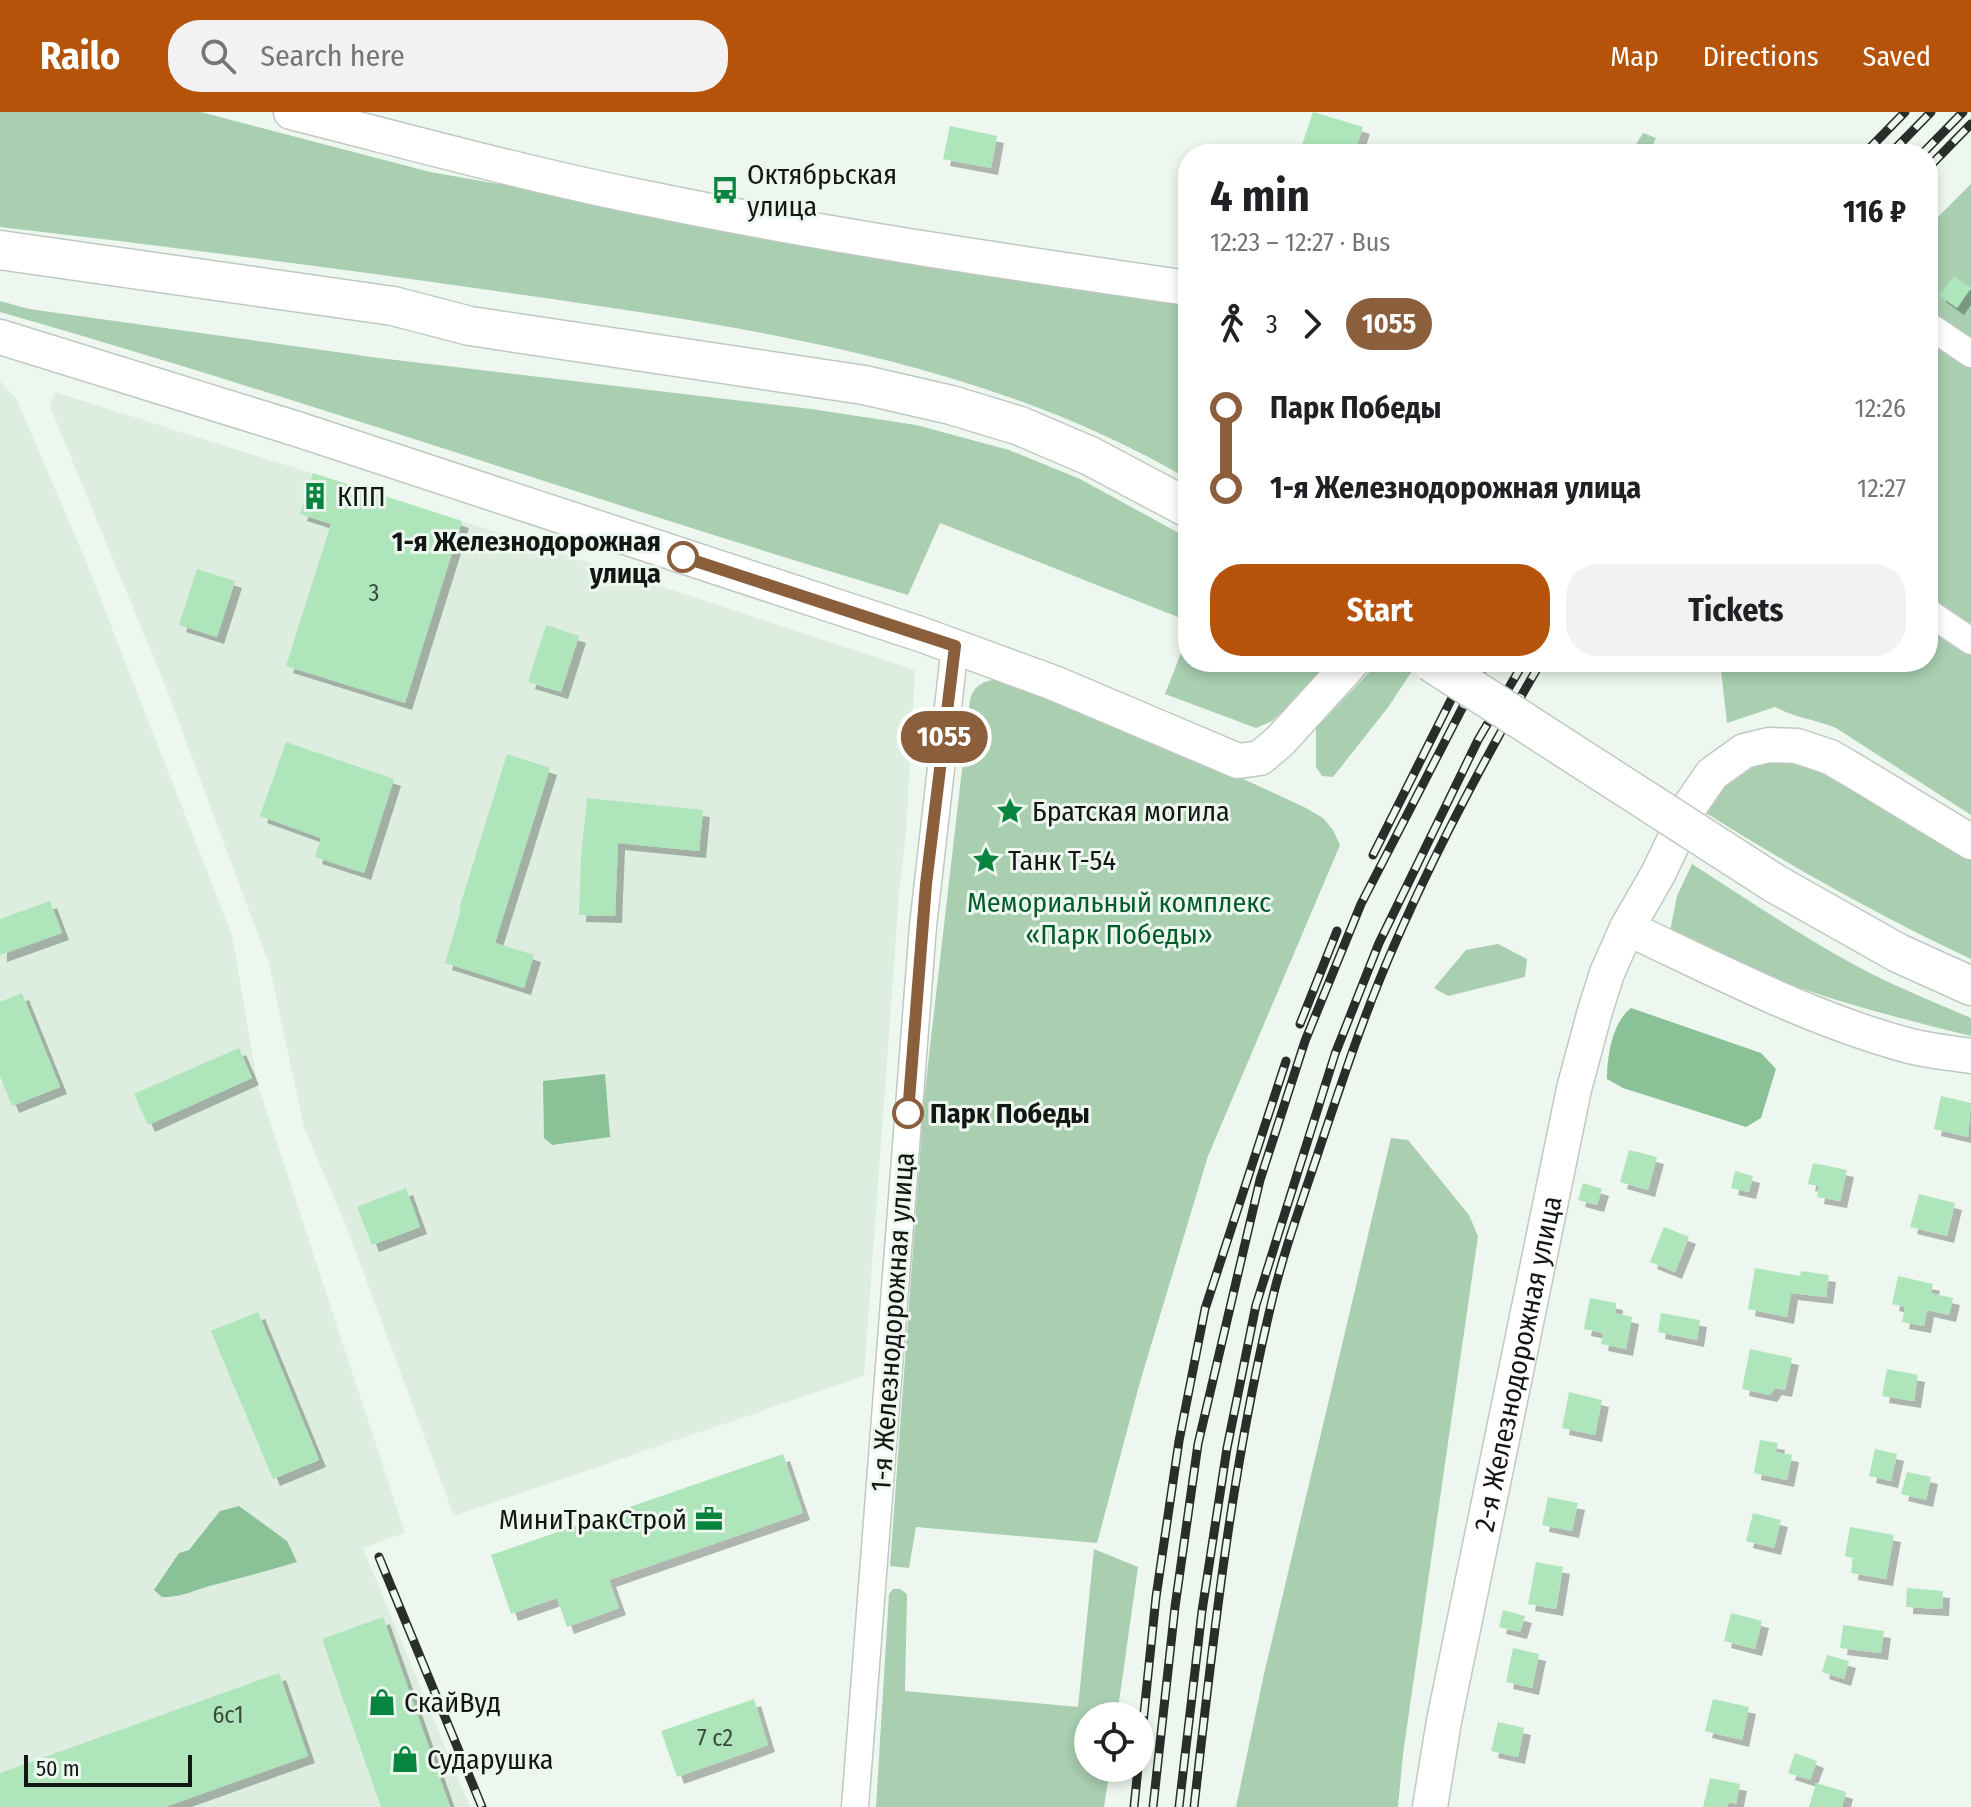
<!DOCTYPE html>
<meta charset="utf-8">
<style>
body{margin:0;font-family:"Fira Sans Condensed",sans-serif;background:#f2f2f2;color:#202124;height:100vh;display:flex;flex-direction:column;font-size:30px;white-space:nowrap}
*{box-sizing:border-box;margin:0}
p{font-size:26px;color:#757577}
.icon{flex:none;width:44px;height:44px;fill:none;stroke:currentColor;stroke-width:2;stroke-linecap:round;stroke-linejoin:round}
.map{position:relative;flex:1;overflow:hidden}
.side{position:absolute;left:1178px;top:32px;width:760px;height:528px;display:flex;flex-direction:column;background:#fff;border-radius:32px;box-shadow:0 4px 12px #0003}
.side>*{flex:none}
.badge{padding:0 16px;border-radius:26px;font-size:28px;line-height:52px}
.buttons{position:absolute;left:1074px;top:1590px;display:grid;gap:16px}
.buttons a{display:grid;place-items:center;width:80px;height:80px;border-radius:50%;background:#fff;box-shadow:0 4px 12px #0003;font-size:40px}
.scale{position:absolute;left:24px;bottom:20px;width:168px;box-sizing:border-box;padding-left:8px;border:4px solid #131714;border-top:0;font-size:22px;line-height:28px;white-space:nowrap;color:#131714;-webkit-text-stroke:6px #edf7ef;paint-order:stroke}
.map>.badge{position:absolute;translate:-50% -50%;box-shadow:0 0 0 4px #fff}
.legs{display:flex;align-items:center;gap:12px;height:88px;padding:0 32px;font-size:26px}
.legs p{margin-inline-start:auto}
.summary{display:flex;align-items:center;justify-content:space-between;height:136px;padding:0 32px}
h1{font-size:44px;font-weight:700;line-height:60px}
.action{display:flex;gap:16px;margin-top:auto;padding:16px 32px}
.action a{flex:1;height:92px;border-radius:32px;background:#b45309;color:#fff;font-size:32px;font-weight:700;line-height:92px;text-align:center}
.action a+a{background:#f2f2f2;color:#202124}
ul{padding:0 32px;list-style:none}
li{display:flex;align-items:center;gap:28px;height:80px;font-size:30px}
li i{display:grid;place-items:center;width:12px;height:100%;margin:0 10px;background:currentColor}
li i::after{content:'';width:20px;height:20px;margin:-10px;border:6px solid;border-radius:50%;background:#fff}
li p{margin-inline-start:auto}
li:first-child i{background:linear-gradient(#0000 50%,currentColor 0)}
li:last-child i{background:linear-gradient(currentColor 50%,#0000 0)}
header{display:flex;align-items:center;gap:48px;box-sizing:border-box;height:112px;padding:0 40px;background:#b45309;color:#fff}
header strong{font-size:38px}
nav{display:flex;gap:44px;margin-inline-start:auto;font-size:28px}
.search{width:560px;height:72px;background:#f2f2f2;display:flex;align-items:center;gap:20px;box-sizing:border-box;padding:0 28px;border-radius:32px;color:#757577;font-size:30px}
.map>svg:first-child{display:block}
.built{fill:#ddeee0}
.green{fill:#a9ceb0}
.water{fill:#8bc197}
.building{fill:#aee5ba;filter:url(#shadow)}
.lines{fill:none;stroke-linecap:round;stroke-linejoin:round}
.minor-casing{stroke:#bfc9c1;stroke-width:29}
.tertiary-casing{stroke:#bfc9c1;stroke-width:37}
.secondary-casing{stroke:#bfc9c1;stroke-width:41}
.minor{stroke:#fff;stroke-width:26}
.tertiary{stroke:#fff;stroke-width:34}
.secondary{stroke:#fff;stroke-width:38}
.rail-casing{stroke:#292e2a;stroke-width:9}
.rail{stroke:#edf7ef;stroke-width:6;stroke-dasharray:18;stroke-linecap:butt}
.secondary-bridge-casing{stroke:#bfc9c1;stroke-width:41;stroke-linecap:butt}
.secondary-bridge{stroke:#fff;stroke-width:38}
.line-1-casing{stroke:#fff;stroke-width:18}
.line-1{stroke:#8b5e3c;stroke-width:12}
.stop-1-dot{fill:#fff;stroke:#8b5e3c;stroke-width:4}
.labels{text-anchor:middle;stroke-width:6;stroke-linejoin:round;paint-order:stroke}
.number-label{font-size:24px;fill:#3a4a3e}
.poi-label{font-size:28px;fill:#131714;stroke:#edf7ef;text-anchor:start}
.stop-label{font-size:28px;font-weight:bold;fill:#131714;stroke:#edf7ef;text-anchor:end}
.park-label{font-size:28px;fill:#015c29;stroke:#edf7ef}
.street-label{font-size:28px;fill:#131714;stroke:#edf7ef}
</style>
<header>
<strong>Railo</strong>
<div class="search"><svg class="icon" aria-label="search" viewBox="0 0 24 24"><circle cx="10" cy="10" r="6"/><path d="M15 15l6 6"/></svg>Search here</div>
<nav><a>Map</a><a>Directions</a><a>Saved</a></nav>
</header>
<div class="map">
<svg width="1971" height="1695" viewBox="0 0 1971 1695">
<defs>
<filter id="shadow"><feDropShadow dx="7" dy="7" stdDeviation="0" flood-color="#0004"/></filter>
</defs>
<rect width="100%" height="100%" fill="#edf7ef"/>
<g class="built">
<path d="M0,269L17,288L87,452L232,823L257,970L405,1421L363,1436L470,1695H0Z"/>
<path d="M55,280L462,409L915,558L906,720L899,784L864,1264L454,1404L346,1114L304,1015L269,852L165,573L50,295Z"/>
</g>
<g class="green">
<path d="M0,0H201L430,60L1188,192V367C987,249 751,216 524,183C350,158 175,135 0,115Z"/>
<path d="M1643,21L1656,26L1649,42H1630Z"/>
<path d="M1971,72V703L1836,616C1814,607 1796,606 1775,595L1727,611L1720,550H1928V115Z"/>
<path d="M0,189L29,197L379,246L811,297L916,313L1009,338L1080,367L1188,426V509L940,411L908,483C604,392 305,287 0,200Z"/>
<path d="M1188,523V550H1359L1324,561L1272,609L1256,616L1165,582Z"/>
<path d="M1379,550H1418L1389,594L1333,665L1322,664L1316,655V616Z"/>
<path d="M1001,567L1224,658L1306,696L1323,706L1333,718L1340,733L1208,1044L1140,1270L1097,1431L916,1415L909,1456L890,1454L924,987L970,588C974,572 986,568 1001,567Z"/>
<path d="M1782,639L1971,736V847C1875,802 1787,752 1698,696L1711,675Z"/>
<path d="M1692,752C1756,793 1817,835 1886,869C1914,882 1943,894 1971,906V924C1868,899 1764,871 1670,819L1677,784Z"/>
<path d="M1498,832L1527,847L1525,865L1448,884L1434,876L1466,838Z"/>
<path d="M1391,1026L1408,1028L1469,1103L1478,1124L1403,1642L1398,1695H1236L1264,1562Z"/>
<path d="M1094,1437L1138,1455L1117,1604H1088V1656H1110L1104,1695H876L889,1482L893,1477H900L907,1482L905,1579L1078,1595Z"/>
</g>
<g class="water">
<path d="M1631,896L1761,941L1776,957L1761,1006L1746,1015L1623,976L1607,967C1607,944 1612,911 1631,896Z"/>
<path d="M605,962L610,1025L552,1033L544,1026L543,969Z"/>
<path d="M239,1394L287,1429L297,1450C270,1458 244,1465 217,1472C195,1477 186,1485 162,1485L154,1478L179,1441L189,1438L220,1399Z"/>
</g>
<g class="building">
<path d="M1313,0L1363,15L1354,42H1299Z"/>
<path d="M950,14L997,24L991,56L943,47Z"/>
<path d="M1954,164L1971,176L1957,196L1939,183Z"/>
<path d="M313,361L462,409L405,591L286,554L331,412L300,402Z"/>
<path d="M197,457L235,469L217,525L179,513Z"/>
<path d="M546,513L579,524L561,580L528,570Z"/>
<path d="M286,630L394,667L364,761L315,745L321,726L260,704Z"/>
<path d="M507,642L550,656L495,831L534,843L524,876L445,851L461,797H459Z"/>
<path d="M587,686L703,698L699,739L618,731L615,804L579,803L581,745Z"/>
<path d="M50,789L62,821L0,843V807Z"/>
<path d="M22,881L60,975L12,994L0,964V890Z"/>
<path d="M239,936L252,966L148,1013L134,982Z"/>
<path d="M1941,984L1971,991L1968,1025L1934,1017Z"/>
<path d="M1629,1038L1657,1045L1648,1078L1620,1070Z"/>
<path d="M1813,1051L1847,1058L1840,1089L1817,1085L1819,1074L1808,1072Z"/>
<path d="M1735,1059L1753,1064L1749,1080L1731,1076Z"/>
<path d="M1583,1071L1602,1077L1597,1093L1578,1088Z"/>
<path d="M406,1076L420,1115L372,1133L357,1095Z"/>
<path d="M1919,1082L1955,1091L1947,1124L1910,1115Z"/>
<path d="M1664,1115L1689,1125L1675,1160L1650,1150Z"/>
<path d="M1755,1156L1800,1164L1801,1159L1829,1163L1826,1185L1791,1181L1787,1205L1748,1197Z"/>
<path d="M1898,1164L1933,1172L1931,1181L1953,1186L1949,1203L1927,1198L1924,1214L1902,1210L1905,1195L1892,1192Z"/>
<path d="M1590,1186L1616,1191L1615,1201L1632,1205L1626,1237L1601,1232L1603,1221L1584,1217Z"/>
<path d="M258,1200L319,1348L273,1367L211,1219Z"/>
<path d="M1661,1201L1700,1208L1697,1228L1658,1220Z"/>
<path d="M1750,1237L1792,1246L1785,1278L1775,1276L1770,1283L1742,1277Z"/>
<path d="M1887,1257L1918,1263L1914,1289L1882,1284Z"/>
<path d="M1569,1280L1602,1288L1595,1323L1562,1316Z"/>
<path d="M1760,1328L1778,1331L1776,1340L1792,1343L1787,1368L1754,1361Z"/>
<path d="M1875,1337L1897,1342L1891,1369L1869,1364Z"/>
<path d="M783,1342L803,1401L609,1468L619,1496L567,1515L557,1486L511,1502L491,1443Z"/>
<path d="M1907,1360L1931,1365L1926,1388L1901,1382Z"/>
<path d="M1548,1385L1578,1391L1572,1419L1542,1413Z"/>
<path d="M1753,1401L1781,1408L1774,1436L1746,1429Z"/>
<path d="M1850,1415L1894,1423L1886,1467L1851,1461L1853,1446L1845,1444Z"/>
<path d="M1536,1450L1563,1455L1556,1497L1528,1492Z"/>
<path d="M1907,1476L1943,1479L1942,1497L1906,1495Z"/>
<path d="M1503,1498L1525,1504L1520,1520L1499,1515Z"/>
<path d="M1731,1501L1762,1509L1755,1537L1724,1529Z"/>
<path d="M383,1505L450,1695H381L322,1527Z"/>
<path d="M1843,1513L1884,1519L1881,1541L1840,1536Z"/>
<path d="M1513,1536L1539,1542L1532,1576L1506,1570Z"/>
<path d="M1827,1543L1849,1549L1844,1567L1822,1560Z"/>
<path d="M279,1561L308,1644L165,1695H0V1661Z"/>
<path d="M754,1587L768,1633L677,1665L661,1619Z"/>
<path d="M1713,1587L1749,1595L1742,1628L1705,1619Z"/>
<path d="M1498,1610L1524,1616L1518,1645L1491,1639Z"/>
<path d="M1795,1641L1817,1649L1810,1668L1788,1661Z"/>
<path d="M1710,1666L1740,1672L1736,1692L1729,1690L1727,1695H1703Z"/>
<path d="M1816,1671L1846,1680L1842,1695H1809Z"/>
</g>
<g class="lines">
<g class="minor-casing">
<g id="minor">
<path d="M1928,213L1971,242"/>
<path d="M1928,500L1971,529"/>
<path d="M855,1695L923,814L955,534"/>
</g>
</g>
<g class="tertiary-casing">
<g id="tertiary">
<path d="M291,0C410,30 529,63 650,87C828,124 1008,150 1188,176"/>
<path d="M0,225L297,317L920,522L1054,571L1238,649L1260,646L1280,629L1352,550"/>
<path d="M1627,816C1719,859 1812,908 1910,934C1930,939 1951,941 1971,944"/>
<path id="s1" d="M1430,1695L1444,1609L1574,977L1595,899L1607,861L1627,816L1658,762L1692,691L1712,662L1744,639L1769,633L1797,634L1830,645L1859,662L1971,730"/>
</g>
</g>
<g class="secondary-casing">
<g id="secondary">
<path d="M0,138L393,194L470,214L864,273L951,293L1020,314L1090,344L1188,396"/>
<path d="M1774,771L1898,841L1971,874"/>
</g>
</g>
<use href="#minor" class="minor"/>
<use href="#tertiary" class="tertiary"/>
<use href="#secondary" class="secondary"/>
<g class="rail-casing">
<g id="rail">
<path d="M1864,42L1905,0"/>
<path d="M1890,42L1931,0"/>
<path d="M1922,42L1963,0"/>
<path d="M1928,56L1971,12"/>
<path d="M1373,743L1470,550"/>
<path d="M1300,912L1337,819"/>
<path d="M379,1445L482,1695"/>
<path d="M1140,1640L1156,1485L1179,1329L1205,1197L1286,949"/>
<path d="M1134,1695L1138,1656"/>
<path d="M1153,1695L1175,1495L1198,1332L1260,1068L1305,929L1361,792L1486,550"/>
<path d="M1179,1695L1202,1499L1227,1336L1256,1193L1335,942L1379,831L1478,628L1524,550"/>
<path d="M1194,1695C1213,1528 1231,1361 1270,1197C1282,1144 1301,1092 1318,1041C1341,972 1364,902 1393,836C1436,737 1487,642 1541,550"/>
</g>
</g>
<use href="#rail" class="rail"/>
<g class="secondary-bridge-casing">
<path id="secondary-bridge" d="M1431,550L1774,771"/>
</g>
<use href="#secondary-bridge" class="secondary-bridge"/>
</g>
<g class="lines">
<g class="line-1-casing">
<path id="line-1" d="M683,445L955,534L926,772L908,1001"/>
</g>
<use href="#line-1" class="line-1"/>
</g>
<defs>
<g id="bus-bare" transform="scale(2.16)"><path d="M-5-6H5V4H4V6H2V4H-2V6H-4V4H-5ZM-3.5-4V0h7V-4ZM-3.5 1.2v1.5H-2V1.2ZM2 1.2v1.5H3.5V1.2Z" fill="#07843e" stroke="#edf7ef" stroke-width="2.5" paint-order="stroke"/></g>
<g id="building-bare" transform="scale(2.16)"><path d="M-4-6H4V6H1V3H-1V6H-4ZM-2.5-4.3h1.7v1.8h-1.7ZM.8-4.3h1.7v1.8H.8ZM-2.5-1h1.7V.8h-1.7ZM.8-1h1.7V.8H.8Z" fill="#07843e" stroke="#edf7ef" stroke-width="2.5" paint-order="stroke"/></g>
<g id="sight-bare" transform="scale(2.16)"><path d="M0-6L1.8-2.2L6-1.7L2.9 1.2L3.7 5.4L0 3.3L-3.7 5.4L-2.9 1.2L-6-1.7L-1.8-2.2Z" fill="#07843e" stroke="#edf7ef" stroke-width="2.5" paint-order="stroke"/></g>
<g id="office-bare" transform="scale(2.16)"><path d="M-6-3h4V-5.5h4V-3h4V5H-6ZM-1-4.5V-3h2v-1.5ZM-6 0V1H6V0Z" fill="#07843e" stroke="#edf7ef" stroke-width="2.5" paint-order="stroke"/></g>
<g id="shop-bare" transform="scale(2.16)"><path d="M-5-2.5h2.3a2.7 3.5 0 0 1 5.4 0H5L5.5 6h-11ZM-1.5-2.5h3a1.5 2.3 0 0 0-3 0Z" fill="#07843e" stroke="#edf7ef" stroke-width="2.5" paint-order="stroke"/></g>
</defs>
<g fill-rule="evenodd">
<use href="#bus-bare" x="725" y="78"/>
<use href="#building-bare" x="315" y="384"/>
<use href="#sight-bare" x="1010" y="699"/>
<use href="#sight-bare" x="986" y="748"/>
<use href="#office-bare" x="709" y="1407"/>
<use href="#shop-bare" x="382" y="1590"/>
<use href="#shop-bare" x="405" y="1647"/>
</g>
<g class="stop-1-dot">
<circle cx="683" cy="445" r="14"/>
<circle cx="908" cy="1001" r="14"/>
</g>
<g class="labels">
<g class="number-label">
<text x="374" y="489">3</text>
<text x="228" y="1611">6с1</text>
<text x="715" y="1634">7 с2</text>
</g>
<g class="poi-label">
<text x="747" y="72">Октябрьская<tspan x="747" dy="32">улица</tspan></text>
<text x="337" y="394">КПП</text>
<text x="1032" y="709">Братская могила</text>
<text x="1008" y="758">Танк Т-54</text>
<text x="687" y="1417" text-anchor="end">МиниТракСтрой</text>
<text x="404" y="1600">СкайВуд</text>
<text x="427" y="1657">Сударушка</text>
</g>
<g class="stop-label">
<text x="661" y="439">1-я Железнодорожная<tspan x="661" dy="32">улица</tspan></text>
<text x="930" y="1011" text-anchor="start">Парк Победы</text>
</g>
<g class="park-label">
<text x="1119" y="800">Мемориальный комплекс<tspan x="1119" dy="32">«Парк Победы»</tspan></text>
</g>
<g class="street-label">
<text transform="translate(892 1210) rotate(-86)" y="10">1-я Железнодорожная улица</text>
<text dy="10" stroke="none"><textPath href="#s1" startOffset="452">2-я Железнодорожная улица</textPath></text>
</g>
</g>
</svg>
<div class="buttons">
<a><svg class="icon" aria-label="locate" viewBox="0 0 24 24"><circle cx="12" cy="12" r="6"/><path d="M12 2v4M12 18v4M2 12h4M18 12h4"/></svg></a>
</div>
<div class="scale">50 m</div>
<b class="badge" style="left:944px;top:625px;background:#8b5e3c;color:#fff">1055</b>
<section class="side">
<div class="summary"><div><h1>4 min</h1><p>12:23 – 12:27 · Bus</p></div><b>116 ₽</b></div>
<div class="legs"><svg class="icon" aria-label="walk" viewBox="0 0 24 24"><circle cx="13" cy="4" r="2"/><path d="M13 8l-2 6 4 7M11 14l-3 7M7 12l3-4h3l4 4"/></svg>3<svg class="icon" aria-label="forward" viewBox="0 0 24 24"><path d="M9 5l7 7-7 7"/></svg><b class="badge" style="background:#8b5e3c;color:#fff">1055</b></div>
<ul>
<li><i style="color:#8b5e3c"></i><b>Парк Победы</b><p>12:26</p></li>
<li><i style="color:#8b5e3c"></i><b>1-я Железнодорожная улица</b><p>12:27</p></li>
</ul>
<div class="action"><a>Start</a><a>Tickets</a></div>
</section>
</div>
